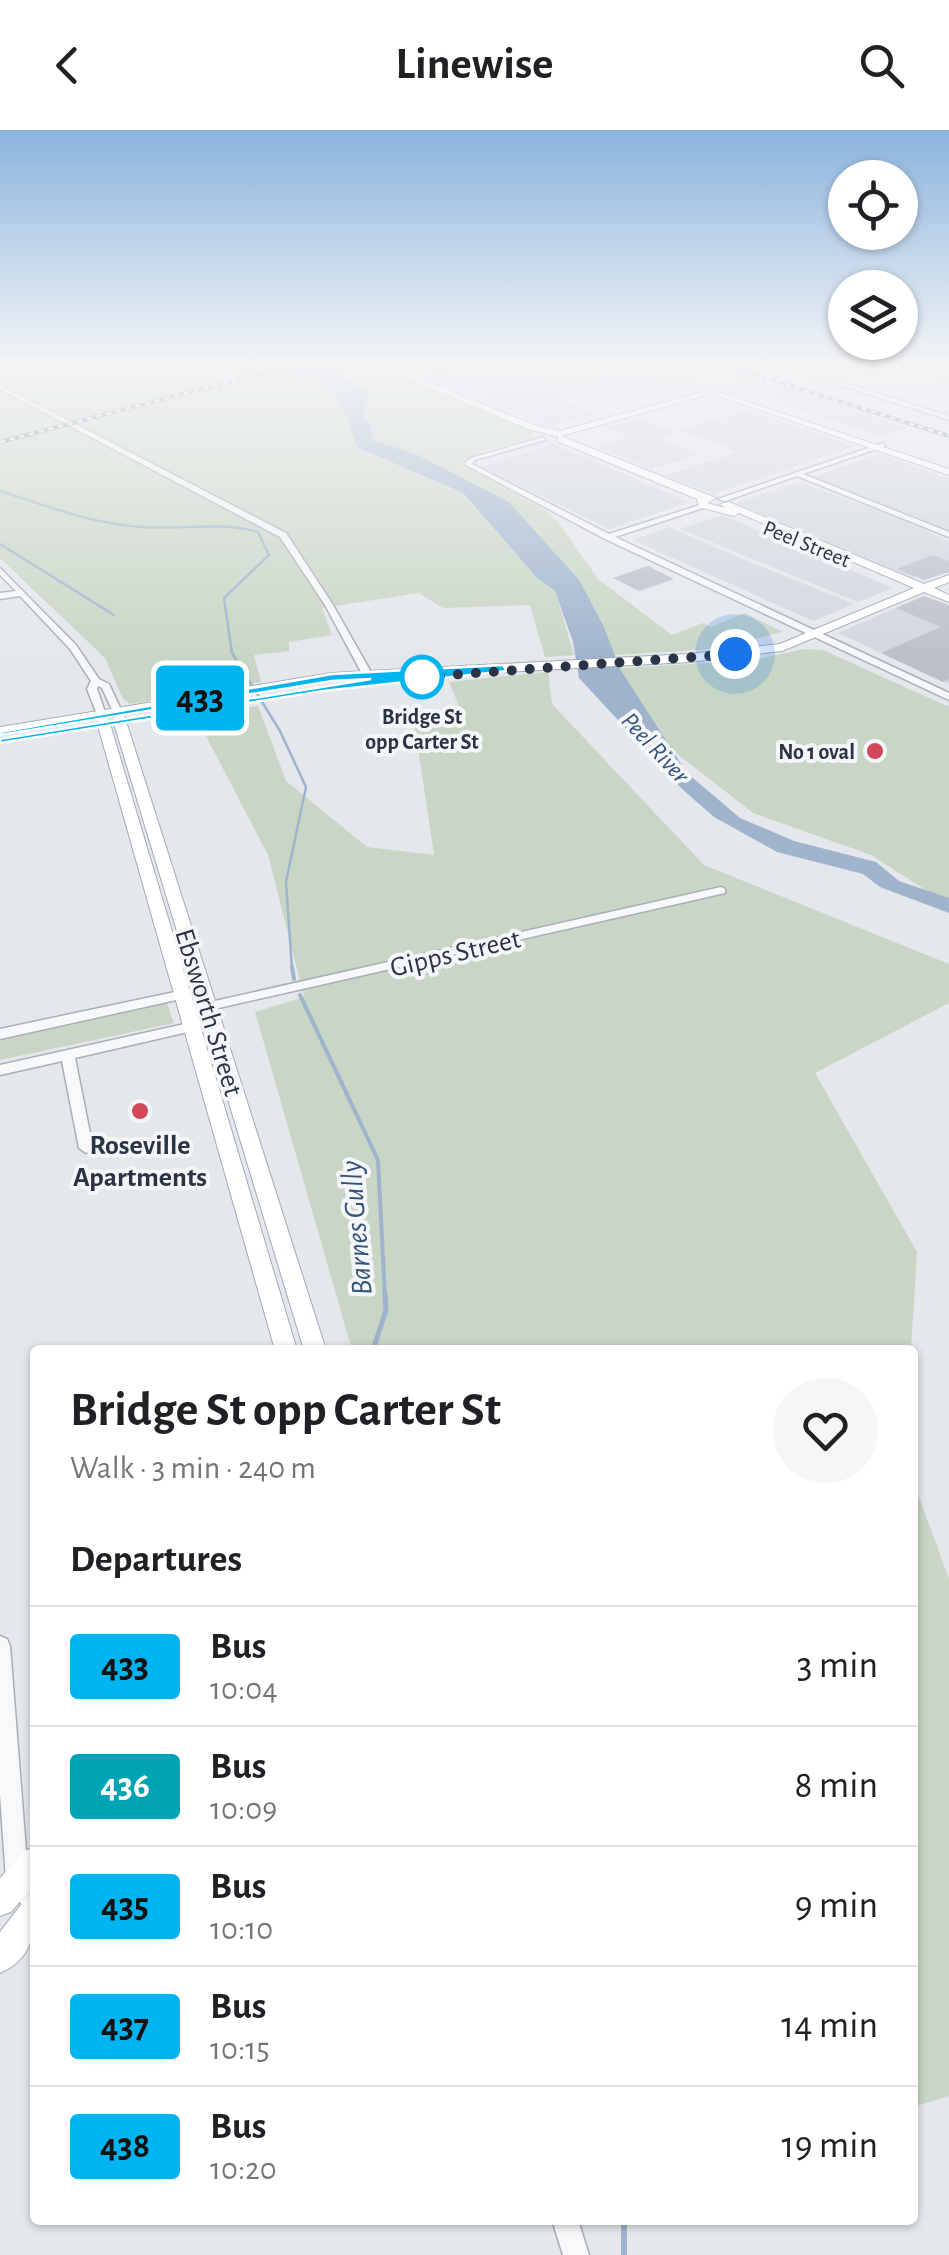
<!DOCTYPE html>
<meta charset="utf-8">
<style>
body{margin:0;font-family:"Alegreya Sans",sans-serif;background:#f6f6f6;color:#202124;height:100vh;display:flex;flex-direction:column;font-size:38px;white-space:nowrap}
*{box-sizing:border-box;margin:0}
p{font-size:32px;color:#757577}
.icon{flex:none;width:55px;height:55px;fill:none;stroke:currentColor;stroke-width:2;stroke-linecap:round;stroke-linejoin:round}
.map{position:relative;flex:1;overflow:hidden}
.sheet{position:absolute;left:30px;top:1215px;width:888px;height:880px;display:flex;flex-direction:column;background:#fff;border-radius:10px;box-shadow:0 2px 8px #0004}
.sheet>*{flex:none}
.badge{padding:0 20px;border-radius:8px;font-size:35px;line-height:65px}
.controls{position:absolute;left:828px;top:30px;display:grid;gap:20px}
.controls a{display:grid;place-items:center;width:90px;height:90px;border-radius:50%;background:#fff;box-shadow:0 2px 8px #0004;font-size:50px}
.you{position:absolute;width:50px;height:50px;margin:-25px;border:8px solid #fff;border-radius:50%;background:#1a73e8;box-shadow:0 0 0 15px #1a73e833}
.map>.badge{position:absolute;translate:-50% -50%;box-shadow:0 0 0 5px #fff}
h2{padding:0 40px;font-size:38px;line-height:90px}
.round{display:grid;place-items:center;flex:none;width:105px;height:105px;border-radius:52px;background:#f6f6f6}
.overview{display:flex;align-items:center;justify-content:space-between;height:170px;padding:0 40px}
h1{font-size:48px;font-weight:700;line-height:75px}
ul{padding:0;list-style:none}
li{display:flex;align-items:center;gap:30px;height:120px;padding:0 40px;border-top:2px solid #e0e0e0}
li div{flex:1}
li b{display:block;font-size:38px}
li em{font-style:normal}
li .badge{min-width:110px;font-weight:700;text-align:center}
header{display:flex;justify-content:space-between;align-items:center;height:130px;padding:0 40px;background:#fff;font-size:45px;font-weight:700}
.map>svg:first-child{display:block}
.built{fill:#d2d6de}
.green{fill:#c9d6c5}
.water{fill:#9fb4cc}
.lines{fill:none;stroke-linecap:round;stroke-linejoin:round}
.stream-far3{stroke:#9fb4cc;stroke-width:2.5}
.stream-far2{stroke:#9fb4cc;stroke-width:4}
.stream-far1{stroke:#9fb4cc;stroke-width:5}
.stream{stroke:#9fb4cc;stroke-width:6}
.building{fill:#bbc0ca}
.minor-casing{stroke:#a9aeb7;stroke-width:3}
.major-casing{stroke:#a3abb8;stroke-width:2}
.minor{fill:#f7f8fa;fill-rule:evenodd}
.major{fill:#fff;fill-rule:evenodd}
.rail-casing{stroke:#7d8696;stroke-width:4}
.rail{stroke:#f4f6f9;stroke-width:2.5;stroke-dasharray:5;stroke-linecap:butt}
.line{fill:#00b5ef;stroke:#fff;stroke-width:2.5}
.walk{stroke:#2b3445;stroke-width:10;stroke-dasharray:0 18}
.stop-dot{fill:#fff;stroke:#00b5ef;stroke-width:5}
.poi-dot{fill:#d1495b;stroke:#f4f6f9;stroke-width:4}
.labels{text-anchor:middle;stroke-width:8;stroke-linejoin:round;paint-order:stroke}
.far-street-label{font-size:22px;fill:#2b3445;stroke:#f4f6f9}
.far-stop-label{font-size:22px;font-weight:bold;fill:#2b3445;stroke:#f4f6f9}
.far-poi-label{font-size:22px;font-weight:bold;fill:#2b3445;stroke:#f4f6f9;text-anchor:end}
.far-water-label{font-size:25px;font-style:italic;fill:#34527a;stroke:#f4f6f9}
.street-label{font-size:28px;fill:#2b3445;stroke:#f4f6f9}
.poi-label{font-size:28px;font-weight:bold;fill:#2b3445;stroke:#f4f6f9}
.water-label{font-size:30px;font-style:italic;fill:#34527a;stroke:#f4f6f9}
</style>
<header><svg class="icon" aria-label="back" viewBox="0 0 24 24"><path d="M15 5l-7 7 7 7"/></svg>Linewise<svg class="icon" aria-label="search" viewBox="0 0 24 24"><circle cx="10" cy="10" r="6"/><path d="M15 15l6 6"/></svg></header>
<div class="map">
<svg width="949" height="2125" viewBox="0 0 949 2125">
<rect width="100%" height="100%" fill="#e4e7ec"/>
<g class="built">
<path d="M557,232L580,240L549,248L571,257L637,240L664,249L595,267L583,263L561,269L596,284L548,297L431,249L477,237L500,246Z"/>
<path d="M767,252L840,275L907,298L882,307L740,260Z"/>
<path d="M750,279L790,294L855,316L713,364L666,345L739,322L682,300Z"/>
<path d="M641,289L675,302L658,308L700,324L652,339L597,316L630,307L609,298Z"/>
<path d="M553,314L587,328L689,372L609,399L482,337Z"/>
<path d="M879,324L949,349V401L814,347Z"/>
<path d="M800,352L903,390L949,412V434L913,448L736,373Z"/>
<path d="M722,385L817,425L893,458L858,472L680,399Z"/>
<path d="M669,397L735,426L854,474L813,491L633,410Z"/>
<path d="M921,467L949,479V554L838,503Z"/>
</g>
<g class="green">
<path d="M0,230H259C280,241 293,239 312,247C340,258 349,292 359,319L462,363L536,447L555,461L574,525L545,527L530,475L443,478L419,463L322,478L332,505L289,512V521L254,525L261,552L130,574L123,569L105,528L0,428Z"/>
<path d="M288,230H362L533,302L532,309L479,322L482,323L460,334L542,378L559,393L598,449L672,505L703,493L711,497L745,483L783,502L711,519L614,525L604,497L580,451L509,372L418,325L373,310L362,287L369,265L358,255Z"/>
<path d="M613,231L637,240L571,257L547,249Z"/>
<path d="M804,519L823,520L949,577V775L871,725L753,683L648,601L610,539L753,530Z"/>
<path d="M548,542L552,574L704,735L949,834V873L815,943L917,1122L911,1220H352L255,882L304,867L268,725L195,585L258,576L286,651L367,717L434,725L415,598L466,593L449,552Z"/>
<path d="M166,871L174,893L0,930V906Z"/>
<path d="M912,1348L949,1449V1966L913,1977Z"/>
</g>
<path class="water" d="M259,230C298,229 340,239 370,265L362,287L370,294L373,310L418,325L509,372L580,451L604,497L620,539L687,643L740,688L794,711L876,732L899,751L949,768V783L880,757L863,744L777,722L714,687L682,659L579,548L573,512L555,461L536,447L463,363L358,318C348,290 338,252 304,244C287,241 276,238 259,230Z"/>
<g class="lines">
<g class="stream-far3">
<path d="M0,361C46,376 93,394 142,397C182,400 219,391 258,402L269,425L224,468L232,523L280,601L306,657L286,752L292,839"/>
<path d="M0,414L114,485"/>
</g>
<g class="stream-far2">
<path d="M292,837L294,849"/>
<path d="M300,865L378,1030L385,1167"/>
</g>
<path class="stream-far1" d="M373,1220L386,1180L385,1164"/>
<path class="stream" d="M624,2090V2125"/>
</g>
<g class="building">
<path d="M933,425L949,431V442L924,450L897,439Z"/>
<path d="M648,436L674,449L639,461L613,448Z"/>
<path d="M924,466L949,475V549L943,552L881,523L941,497L896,478Z"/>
</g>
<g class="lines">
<g class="minor-casing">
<g id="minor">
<path d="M483,230H491L414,250L411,248Z"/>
<path d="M621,230H628L704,258L699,259Z"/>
<path d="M763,230H771L796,238L830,230L802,240L949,286V290L796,241L727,261V259L790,239Z"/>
<path d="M884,230H892L949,246V250Z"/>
<path d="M0,255L286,403L333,475L376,551L374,553L366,551L325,475L280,407L0,259Z"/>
<path d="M543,307L545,310L475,330L472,334L609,404L706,373V377L615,407L949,563V570L605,409L464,334L471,328Z"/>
<path d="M883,313L885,316L803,344L949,402V407L797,346L725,371L718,369Z"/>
<path d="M0,438L76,515L99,549L109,554L122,582L120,584H114L102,558L98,556L97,559L106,585L98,587L87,559L91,551L70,519L20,466L0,469V463L16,461L0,445Z"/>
<path d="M721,757L725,759V763L188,885L181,881L188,877Z"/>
<path d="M203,856L209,860L208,863L0,909V899Z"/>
<path d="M212,884L219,888L217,891L192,901L75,928L93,1018L86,1023L79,1018L62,931L0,945V935L189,893Z"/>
<path d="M0,1506L7,1509L10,1516L28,1746L35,1756V1786L27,1783L6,1750L0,1664Z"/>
<path d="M552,2090H578L589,2125H563Z"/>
</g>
</g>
<g class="major-casing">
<g id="major">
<path d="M365,230H375L534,295L560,301L710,260V264L561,306L716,368L707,373L725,378L720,374L729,372L924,454L949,445V452L934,458L949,465V472L924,462L782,521L689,532L332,551L124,585L326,1220H304L112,587H108L297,1220H275L96,589L0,605V597L332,543L689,524L780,514L914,458L739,383L734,386L699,377L697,369L557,311L559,307L528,299Z"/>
<path d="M716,261L949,339V345L716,265Z"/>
<path d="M35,1716V1754L11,1782L0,1786V1748L25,1721Z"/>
<path d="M35,1767C35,1799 35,1828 0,1843V1802L24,1771Z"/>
</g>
</g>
<use href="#minor" class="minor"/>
<use href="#major" class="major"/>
<g class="rail-casing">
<g id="rail">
<path d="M709,230L949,306"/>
<path d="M0,312L313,230"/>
</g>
</g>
<use href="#rail" class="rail"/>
</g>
<linearGradient id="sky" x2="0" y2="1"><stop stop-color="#8bb4dd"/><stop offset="0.44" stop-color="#f3f4f6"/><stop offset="1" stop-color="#f3f4f6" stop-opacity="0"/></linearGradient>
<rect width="949" height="527" fill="url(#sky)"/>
<path class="line" d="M503,535L507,541L323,561L0,613V609L371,549L332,551L0,605V602L332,544Z"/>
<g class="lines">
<path class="walk" d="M422,547L735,524"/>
</g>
<circle class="stop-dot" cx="422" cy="547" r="20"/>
<g class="poi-dot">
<circle cx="875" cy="621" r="10"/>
<circle cx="140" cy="981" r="10"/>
</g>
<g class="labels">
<g class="far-street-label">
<text transform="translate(807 413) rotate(22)" y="8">Peel Street</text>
</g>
<g class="far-stop-label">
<text x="422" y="594">Bridge St<tspan x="422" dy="25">opp Carter St</tspan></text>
</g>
<g class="far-poi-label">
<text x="855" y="629">No 1 oval</text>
</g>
<g class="far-water-label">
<text transform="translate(656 617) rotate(47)" y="9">Peel River</text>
</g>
<g class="street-label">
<text transform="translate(455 822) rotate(-13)" y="10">Gipps Street</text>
<text transform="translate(210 882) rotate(73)" y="10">Ebsworth Street</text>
</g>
<g class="poi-label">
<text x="140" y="1024">Roseville<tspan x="140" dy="32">Apartments</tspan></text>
</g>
<g class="water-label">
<text transform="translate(356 1098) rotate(-95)" y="10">Barnes Gully</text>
</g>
</g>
</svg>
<div class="controls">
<a><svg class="icon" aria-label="locate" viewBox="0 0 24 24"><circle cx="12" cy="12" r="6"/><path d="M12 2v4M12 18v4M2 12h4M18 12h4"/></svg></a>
<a><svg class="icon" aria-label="layers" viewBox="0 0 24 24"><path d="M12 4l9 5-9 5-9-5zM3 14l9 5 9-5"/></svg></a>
</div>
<div class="you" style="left:735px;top:524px"></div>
<b class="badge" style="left:200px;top:568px;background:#00b5ef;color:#111">433</b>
<section class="sheet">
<div class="overview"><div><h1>Bridge St opp Carter St</h1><p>Walk · 3 min · 240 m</p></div><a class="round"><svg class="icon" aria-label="heart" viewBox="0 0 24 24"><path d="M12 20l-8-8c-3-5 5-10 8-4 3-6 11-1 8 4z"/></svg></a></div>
<h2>Departures</h2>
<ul>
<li><span class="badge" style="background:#00b5ef;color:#111">433</span><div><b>Bus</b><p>10:04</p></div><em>3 min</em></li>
<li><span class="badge" style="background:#00a3b4;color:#fff">436</span><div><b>Bus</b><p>10:09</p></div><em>8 min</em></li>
<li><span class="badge" style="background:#00b5ef;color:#111">435</span><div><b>Bus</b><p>10:10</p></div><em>9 min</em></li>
<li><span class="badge" style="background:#00b5ef;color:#111">437</span><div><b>Bus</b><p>10:15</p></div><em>14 min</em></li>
<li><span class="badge" style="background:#00b5ef;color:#111">438</span><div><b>Bus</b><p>10:20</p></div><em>19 min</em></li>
</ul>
</section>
</div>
